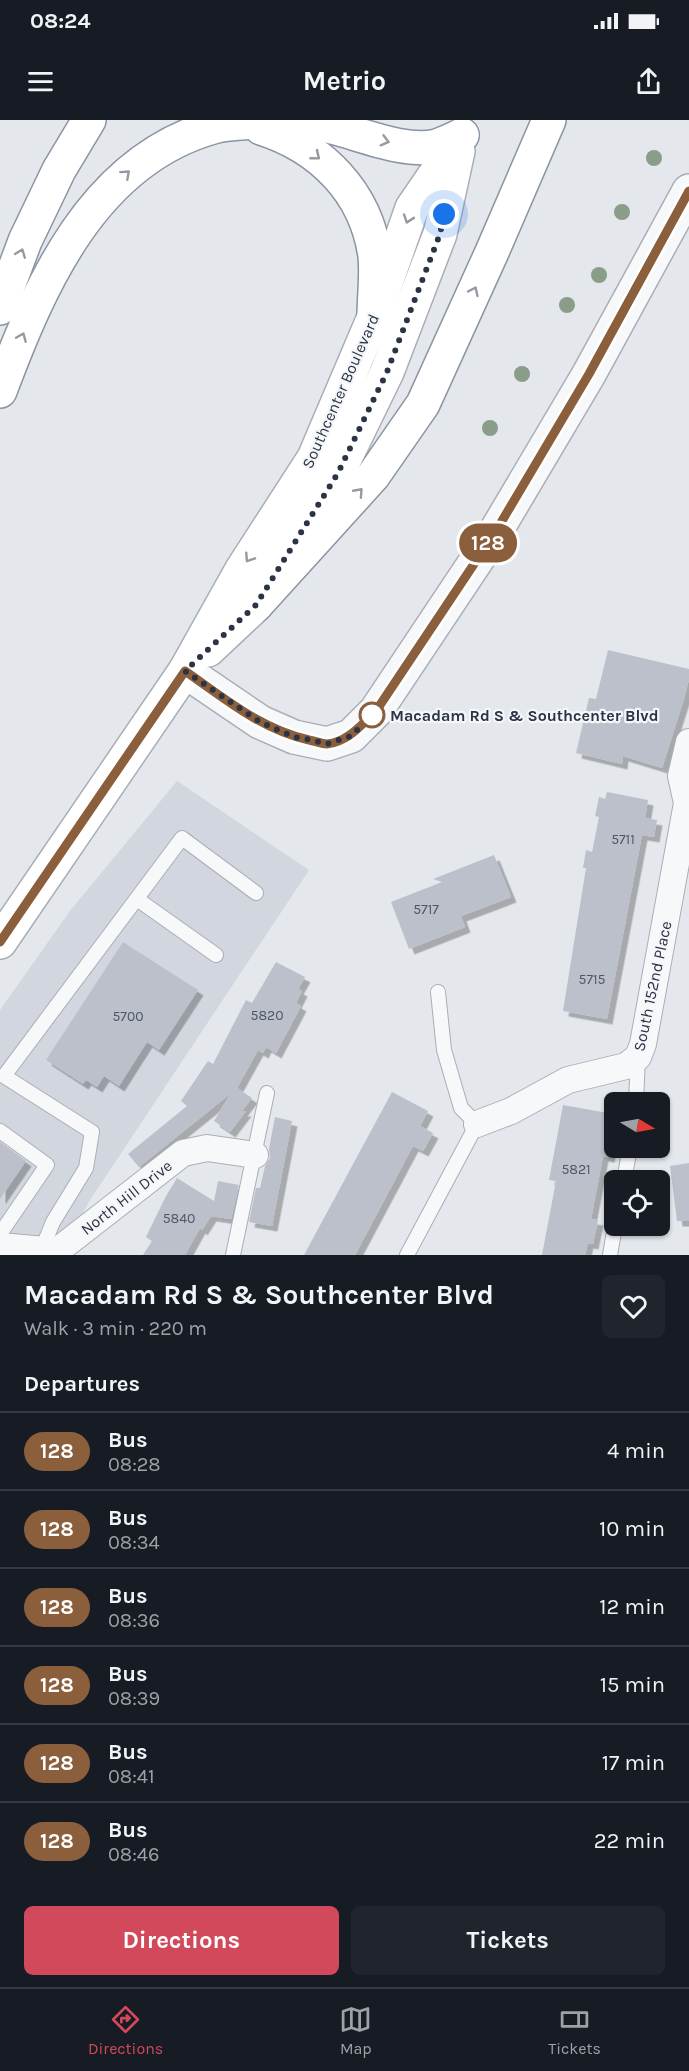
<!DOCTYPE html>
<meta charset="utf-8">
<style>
body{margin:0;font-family:Karla,sans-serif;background:#20242c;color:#f1f3f6;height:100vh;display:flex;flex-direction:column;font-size:22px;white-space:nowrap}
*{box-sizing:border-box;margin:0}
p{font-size:20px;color:#9ea1a6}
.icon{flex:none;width:33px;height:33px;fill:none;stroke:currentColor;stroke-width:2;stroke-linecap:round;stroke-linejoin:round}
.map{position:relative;height:1135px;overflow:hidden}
.sheet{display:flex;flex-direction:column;background:#171b24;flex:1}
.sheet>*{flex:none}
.badge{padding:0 12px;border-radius:20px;font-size:21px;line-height:39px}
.needle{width:39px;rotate:100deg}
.buttons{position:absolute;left:604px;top:972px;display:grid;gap:12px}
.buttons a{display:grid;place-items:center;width:66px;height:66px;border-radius:9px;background:#171b24;box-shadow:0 2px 4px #0004;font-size:30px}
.you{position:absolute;width:30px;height:30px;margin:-15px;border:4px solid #fff;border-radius:50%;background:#1a73e8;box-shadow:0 0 0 9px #1a73e833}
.map>.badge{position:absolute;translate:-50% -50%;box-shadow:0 0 0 3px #fff}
h2{padding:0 24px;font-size:22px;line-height:54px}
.round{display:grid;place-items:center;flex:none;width:63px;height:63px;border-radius:9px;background:#20242c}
.headline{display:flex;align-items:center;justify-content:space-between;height:102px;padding:0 24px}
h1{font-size:28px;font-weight:700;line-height:45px}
.cta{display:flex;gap:12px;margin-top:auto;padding:12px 24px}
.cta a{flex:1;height:69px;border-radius:9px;background:#d1495b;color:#fff;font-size:24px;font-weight:700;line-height:69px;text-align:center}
.cta a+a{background:#20242c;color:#f1f3f6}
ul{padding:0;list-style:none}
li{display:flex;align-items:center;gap:18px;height:78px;padding:0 24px;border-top:2px solid #363941}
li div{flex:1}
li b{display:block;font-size:22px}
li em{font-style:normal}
li .badge{min-width:66px;font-weight:700;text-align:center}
.status{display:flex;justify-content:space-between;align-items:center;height:42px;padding:0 30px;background:#171b24;direction:ltr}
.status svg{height:16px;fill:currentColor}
header{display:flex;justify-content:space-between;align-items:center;height:78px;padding:0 24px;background:#171b24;font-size:27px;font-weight:700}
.tabs{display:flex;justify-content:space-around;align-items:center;height:84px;border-top:2px solid #363941;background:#171b24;font-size:16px;color:#9ea1a6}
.tabs a{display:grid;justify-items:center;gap:3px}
.tabs .on{color:#d1495b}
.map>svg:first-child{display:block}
.built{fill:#d2d6de}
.building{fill:#bbc0ca;filter:url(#shadow)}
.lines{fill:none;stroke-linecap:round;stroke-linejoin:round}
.service-casing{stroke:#a9aeb7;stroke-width:16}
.minor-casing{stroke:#a9aeb7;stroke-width:28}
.tertiary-casing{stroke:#a9aeb7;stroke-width:36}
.secondary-casing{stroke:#a9aeb7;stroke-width:36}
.motorway-casing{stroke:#8b94a3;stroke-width:36}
.service{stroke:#f7f8fa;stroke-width:14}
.minor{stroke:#f7f8fa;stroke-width:26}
.tertiary{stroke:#f7f8fa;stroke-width:33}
.secondary{stroke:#fff;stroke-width:33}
.motorway{stroke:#fff;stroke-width:33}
.tree{fill:#899d89}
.oneway{stroke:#959aa2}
.line-casing{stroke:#fff;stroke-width:14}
.line{stroke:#8b5e3c;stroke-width:9}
.walk{stroke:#2b3445;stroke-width:6;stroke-dasharray:0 10.8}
.stop-dot{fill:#fff;stroke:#8b5e3c;stroke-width:3}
.labels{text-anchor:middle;stroke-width:4.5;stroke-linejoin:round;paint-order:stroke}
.number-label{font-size:14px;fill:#4f5766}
.street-label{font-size:16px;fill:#2b3445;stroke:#f4f6f9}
.stop-label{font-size:16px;font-weight:bold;fill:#2b3445;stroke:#f4f6f9;text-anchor:start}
</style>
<div class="status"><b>08:24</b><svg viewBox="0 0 49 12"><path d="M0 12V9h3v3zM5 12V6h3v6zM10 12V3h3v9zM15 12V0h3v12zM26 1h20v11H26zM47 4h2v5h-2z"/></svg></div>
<header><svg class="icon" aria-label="menu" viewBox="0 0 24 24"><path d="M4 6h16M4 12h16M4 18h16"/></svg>Metrio<svg class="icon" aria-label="share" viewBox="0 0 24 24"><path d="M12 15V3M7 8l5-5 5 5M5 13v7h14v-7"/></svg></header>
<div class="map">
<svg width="689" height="1135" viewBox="0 0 689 1135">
<defs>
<filter id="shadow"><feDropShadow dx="5.5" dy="5.5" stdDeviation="0" flood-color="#0004"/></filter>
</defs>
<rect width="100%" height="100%" fill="#e4e7ec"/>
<path class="built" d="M177,661L309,750L90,1080L60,1135H0V890L70,791Z"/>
<g class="building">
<path d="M608,530L689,549V559L684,579L662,648L623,636L622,644L576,633L589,578L596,579Z"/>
<path d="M607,672L648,680L645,698L657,700L654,717L642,715L607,899L563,891L586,748H583L586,730L592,732L599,697L595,696L599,677L605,679Z"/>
<path d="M494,735L511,777L461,796L465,807L409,829L391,782L442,762L433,759Z"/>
<path d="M123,822L198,870L159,930L147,922L119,966L104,956L97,967L86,960L83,964L46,940Z"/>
<path d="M276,842L305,857L298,869L302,871L296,883L301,886L276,933L266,927L263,933L258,930L237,968L252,978L242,991H246L230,1012L214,1001L231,973L139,1047L128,1034L187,986L181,981L208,941L213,944L246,880L252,883Z"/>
<path d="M392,972L428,991L420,1006L433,1013L423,1031L413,1026L355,1135H304Z"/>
<path d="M563,985L608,993L604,1012L614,1014L609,1037L603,1036L591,1099L598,1100L593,1124L588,1123L585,1135H542L556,1061L549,1060Z"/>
<path d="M275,997L292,1001L272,1106L249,1102L256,1068H260L265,1046L270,1038L269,1029Z"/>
<path d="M0,1022L26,1041L0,1079Z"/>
<path d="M689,1043V1101H677L670,1046Z"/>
<path d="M177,1058L214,1081L218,1061L239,1065L231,1099L211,1096L202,1110L200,1108L185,1135H143L152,1121L146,1117L166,1076Z"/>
</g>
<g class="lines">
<g class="service-casing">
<g id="service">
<path d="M137,779L216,835"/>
<path d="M636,982L638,937"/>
<path d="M0,1011L47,1045L2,1111H0"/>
<path d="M624,1060L630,1028"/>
<path d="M41,1131L53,1102L86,1048L92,1012L4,956L182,718L256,773"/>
<path d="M233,1135L267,973"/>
<path d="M407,1135L477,1004L461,988L444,930L438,872"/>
<path d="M610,1135L615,1106"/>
</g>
</g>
<g class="minor-casing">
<g id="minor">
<path d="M477,1004L511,991L568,960L626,946L638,937L643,924L687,683L681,656L689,622"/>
<path d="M0,1126L57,1131L183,1033L207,1028L255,1035"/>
</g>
</g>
<g class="tertiary-casing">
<path id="tertiary" d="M185,551L260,602L294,617L327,624L351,616L376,591L496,411L589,254L689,71"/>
</g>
<g class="secondary-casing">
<g id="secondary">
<path d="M208,530L256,485L338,353L387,252L440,114L458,31"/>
<path d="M0,822L185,551L241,451L314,338L374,197L412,88L462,15"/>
</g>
</g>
<g class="motorway-casing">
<g id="motorway">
<path d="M261,8C321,27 366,72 375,136C377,155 374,177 374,197"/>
<path d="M0,188L25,121L59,50L89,0"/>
<path d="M0,271C40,164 93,41 213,7C227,3 244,3 258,2C276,1 295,0 313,3C349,8 401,35 437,26C445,23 454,19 462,15"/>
<path d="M256,485L373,356L423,284L492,132L549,0"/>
</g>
</g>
<use href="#service" class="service"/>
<use href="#minor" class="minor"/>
<use href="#tertiary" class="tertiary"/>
<use href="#secondary" class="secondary"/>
<use href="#motorway" class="motorway"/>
</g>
<g class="tree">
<circle cx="654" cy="38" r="8"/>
<circle cx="622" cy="92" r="8"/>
<circle cx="599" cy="155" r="8"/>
<circle cx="567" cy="185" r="8"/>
<circle cx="522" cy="254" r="8"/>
<circle cx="490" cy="308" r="8"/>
</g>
<defs><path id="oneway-chevron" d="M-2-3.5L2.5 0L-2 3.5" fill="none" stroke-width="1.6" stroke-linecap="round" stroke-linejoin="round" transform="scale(1.5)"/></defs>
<g class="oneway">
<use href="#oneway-chevron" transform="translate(385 21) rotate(15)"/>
<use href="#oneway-chevron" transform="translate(316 36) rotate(39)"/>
<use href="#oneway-chevron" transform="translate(126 54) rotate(-42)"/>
<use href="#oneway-chevron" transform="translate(408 99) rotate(109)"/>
<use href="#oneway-chevron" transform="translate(21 133) rotate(-69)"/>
<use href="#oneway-chevron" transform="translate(474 171) rotate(-65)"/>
<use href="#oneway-chevron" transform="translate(22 217) rotate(-67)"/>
<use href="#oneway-chevron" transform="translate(359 372) rotate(-48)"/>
<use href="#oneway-chevron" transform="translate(249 438) rotate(123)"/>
</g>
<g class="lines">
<g class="line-casing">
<path id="line" d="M0,822L185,551C224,578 262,610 309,620C315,621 322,624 327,624C348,622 362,604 376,591L496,411L589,254L689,71"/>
</g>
<use href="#line" class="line"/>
<path class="walk" d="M372,595L376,591L351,616L327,624L311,620L294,617L260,602L185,551L256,485L338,353L387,252L440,114L444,94"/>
</g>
<circle class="stop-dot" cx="372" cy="595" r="12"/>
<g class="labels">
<g class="number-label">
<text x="623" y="724">5711</text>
<text x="426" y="794">5717</text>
<text x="592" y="864">5715</text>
<text x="267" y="900">5820</text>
<text x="128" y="901">5700</text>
<text x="576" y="1054">5821</text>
<text x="179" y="1103">5840</text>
</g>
<g class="street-label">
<text transform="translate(340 271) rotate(-66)" y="6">Southcenter Boulevard</text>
<text transform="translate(652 866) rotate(-78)" y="6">South 152nd Place</text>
<text transform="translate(126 1077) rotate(-38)" y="6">North Hill Drive</text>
</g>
<g class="stop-label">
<text x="390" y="601">Macadam Rd S &amp; Southcenter Blvd</text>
</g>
</g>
</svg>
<div class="buttons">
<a><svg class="needle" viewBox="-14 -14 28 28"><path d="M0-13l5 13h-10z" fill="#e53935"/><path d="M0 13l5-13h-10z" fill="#9ea1a6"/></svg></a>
<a><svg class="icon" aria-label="locate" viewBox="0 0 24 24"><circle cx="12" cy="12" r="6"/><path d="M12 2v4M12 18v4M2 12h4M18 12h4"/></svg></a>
</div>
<div class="you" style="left:444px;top:94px"></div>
<b class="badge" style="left:488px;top:423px;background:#8b5e3c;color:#fff">128</b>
</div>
<section class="sheet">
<div class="headline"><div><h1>Macadam Rd S &amp; Southcenter Blvd</h1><p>Walk · 3 min · 220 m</p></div><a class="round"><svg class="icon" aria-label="heart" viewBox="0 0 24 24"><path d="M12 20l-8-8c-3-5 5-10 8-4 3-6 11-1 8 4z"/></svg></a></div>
<h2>Departures</h2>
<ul>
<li><span class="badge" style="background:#8b5e3c;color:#fff">128</span><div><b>Bus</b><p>08:28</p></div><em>4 min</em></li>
<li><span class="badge" style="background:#8b5e3c;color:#fff">128</span><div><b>Bus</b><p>08:34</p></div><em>10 min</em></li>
<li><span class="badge" style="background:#8b5e3c;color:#fff">128</span><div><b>Bus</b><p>08:36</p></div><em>12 min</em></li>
<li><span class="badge" style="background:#8b5e3c;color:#fff">128</span><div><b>Bus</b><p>08:39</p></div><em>15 min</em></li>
<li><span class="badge" style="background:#8b5e3c;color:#fff">128</span><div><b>Bus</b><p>08:41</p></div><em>17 min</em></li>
<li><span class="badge" style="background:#8b5e3c;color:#fff">128</span><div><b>Bus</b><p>08:46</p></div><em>22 min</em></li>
</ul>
<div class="cta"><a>Directions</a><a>Tickets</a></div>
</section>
<nav class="tabs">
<a class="on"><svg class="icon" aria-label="directions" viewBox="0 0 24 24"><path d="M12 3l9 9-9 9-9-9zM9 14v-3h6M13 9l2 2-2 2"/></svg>Directions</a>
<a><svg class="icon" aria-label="map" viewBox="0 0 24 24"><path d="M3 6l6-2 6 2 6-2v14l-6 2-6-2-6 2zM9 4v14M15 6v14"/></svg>Map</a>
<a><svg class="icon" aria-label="tickets" viewBox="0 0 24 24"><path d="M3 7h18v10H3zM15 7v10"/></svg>Tickets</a>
</nav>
